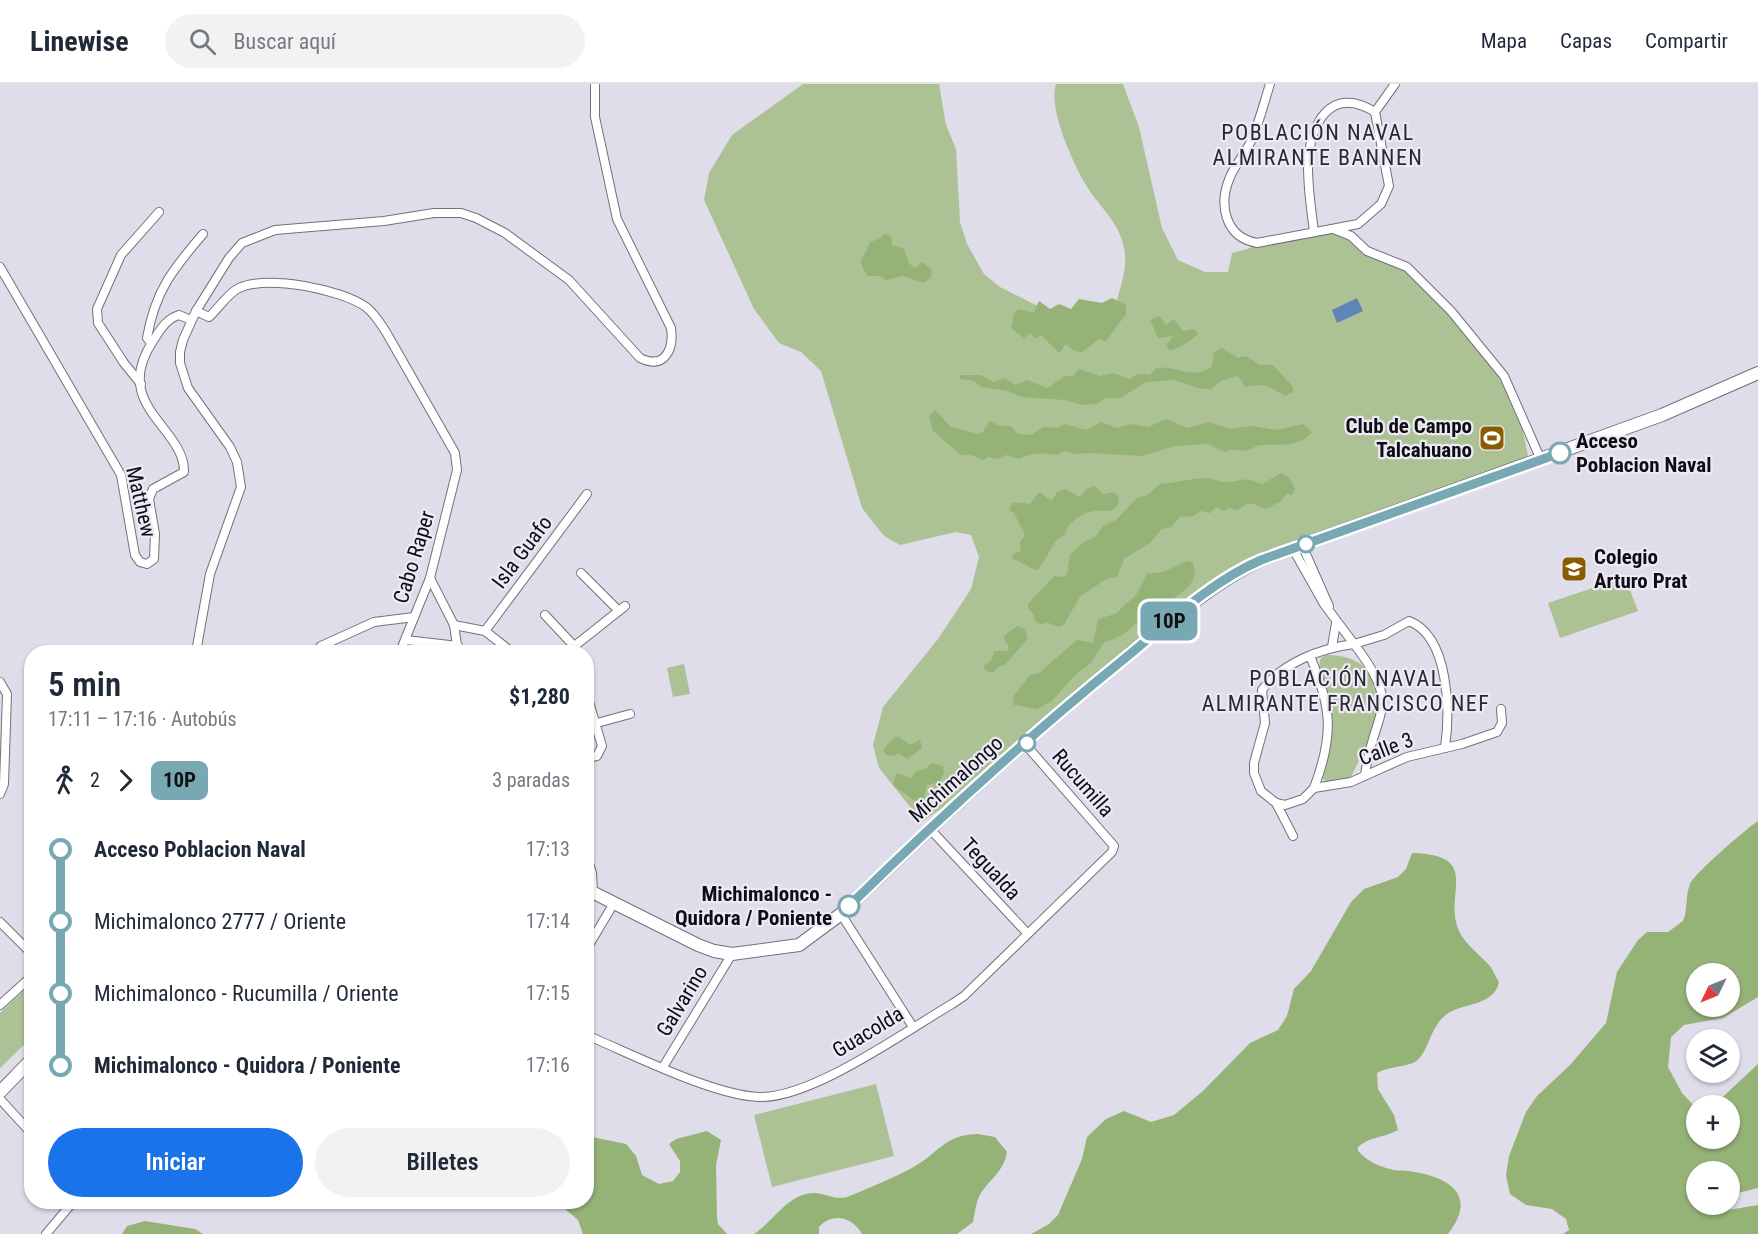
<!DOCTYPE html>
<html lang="es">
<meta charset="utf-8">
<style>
body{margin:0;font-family:"Roboto Condensed",sans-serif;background:#f2f2f3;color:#1f2937;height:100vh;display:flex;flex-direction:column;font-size:22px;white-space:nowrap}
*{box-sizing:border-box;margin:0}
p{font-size:20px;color:#747a83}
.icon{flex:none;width:33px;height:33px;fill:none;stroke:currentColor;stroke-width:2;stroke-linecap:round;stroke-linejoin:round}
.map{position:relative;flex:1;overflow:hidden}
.side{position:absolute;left:24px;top:561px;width:570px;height:564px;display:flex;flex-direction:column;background:#fff;border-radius:24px;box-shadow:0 2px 4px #0004}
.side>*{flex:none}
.badge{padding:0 12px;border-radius:9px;font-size:21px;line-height:39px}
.needle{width:39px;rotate:227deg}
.fabs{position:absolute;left:1686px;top:879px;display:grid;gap:12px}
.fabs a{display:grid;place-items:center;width:54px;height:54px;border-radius:50%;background:#fff;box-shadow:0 2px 4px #0004;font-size:30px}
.map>.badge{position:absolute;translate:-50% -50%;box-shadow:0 0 0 3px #fff}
.legs{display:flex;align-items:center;gap:9px;height:66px;padding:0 24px;font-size:20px}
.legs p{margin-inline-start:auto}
.headline{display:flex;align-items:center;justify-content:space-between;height:102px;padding:0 24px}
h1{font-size:33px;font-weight:600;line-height:45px}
.cta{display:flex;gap:12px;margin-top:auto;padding:12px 24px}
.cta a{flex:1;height:69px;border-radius:36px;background:#1a73e8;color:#fff;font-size:24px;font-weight:600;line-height:69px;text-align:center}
.cta a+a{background:#f2f2f3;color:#1f2937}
ul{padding:0 24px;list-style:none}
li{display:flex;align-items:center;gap:21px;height:72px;font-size:22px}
li i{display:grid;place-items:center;width:9px;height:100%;margin:0 8px;background:currentColor}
li i::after{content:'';width:15px;height:15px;margin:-8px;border:4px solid;border-radius:50%;background:#fff}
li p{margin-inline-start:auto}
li:first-child i{background:linear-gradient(#0000 50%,currentColor 0)}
li:last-child i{background:linear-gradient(currentColor 50%,#0000 0)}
header{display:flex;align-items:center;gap:36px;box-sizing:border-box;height:84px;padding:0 30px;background:#fff;border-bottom:2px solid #e0e1e3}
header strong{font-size:28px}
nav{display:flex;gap:33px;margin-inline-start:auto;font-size:21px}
.search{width:420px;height:54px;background:#f2f2f3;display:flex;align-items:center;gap:15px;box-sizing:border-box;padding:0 21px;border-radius:33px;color:#747a83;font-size:22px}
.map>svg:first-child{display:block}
.green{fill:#acc295}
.forest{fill:#95b277;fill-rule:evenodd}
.water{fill:#5f85b7}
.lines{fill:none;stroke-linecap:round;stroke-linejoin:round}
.minor-casing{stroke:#72717c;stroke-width:10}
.secondary-casing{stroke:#72717c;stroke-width:14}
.minor{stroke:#fff;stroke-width:8}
.secondary{stroke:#fff;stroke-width:12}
.line-1-casing{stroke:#fff;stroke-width:14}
.line-1{stroke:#79a8b5;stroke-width:9}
.stop-1-dot{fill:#fff;stroke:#79a8b5;stroke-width:3}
.labels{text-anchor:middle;stroke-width:4.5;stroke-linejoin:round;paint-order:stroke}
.poi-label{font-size:21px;font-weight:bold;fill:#0e0e12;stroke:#eceaf6;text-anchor:end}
.stop-label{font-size:21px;font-weight:bold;fill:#0e0e12;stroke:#eceaf6;text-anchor:start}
.street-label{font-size:21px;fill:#0e0e12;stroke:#eceaf6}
.neighbourhood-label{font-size:22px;letter-spacing:1.5px;fill:#2a2932;stroke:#eceaf6}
</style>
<header>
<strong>Linewise</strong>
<div class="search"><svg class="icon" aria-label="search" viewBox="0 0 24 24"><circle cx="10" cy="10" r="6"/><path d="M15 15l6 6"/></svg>Buscar aquí</div>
<nav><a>Mapa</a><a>Capas</a><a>Compartir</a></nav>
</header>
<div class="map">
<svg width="1758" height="1150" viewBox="0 0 1758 1150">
<rect width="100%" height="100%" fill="#dfdde9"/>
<g class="green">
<path d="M803,0H939L946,41L956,65L960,138L967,160L984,190L1000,203L1040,223L1080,231L1116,219C1121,201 1128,183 1124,164C1119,137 1099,123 1086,101C1073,79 1048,25 1056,0H1123L1139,43L1162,144L1178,176L1205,188H1228L1232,169C1266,160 1302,147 1338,149L1407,183L1504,292L1520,332L1528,372L1429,415L1258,478L1221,500L1002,681L922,738L879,684L873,661L883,623L938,555L971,505L979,473L971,451L956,448L900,461L884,452L862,424L821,287L801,268L779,259L754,225L704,116L709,89L732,51Z"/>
<path d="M1625,493L1638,527L1560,554L1548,519Z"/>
<path d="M1326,571C1344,571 1361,575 1371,592C1391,625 1365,662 1351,693L1328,700L1322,693C1331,665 1336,638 1328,610C1325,598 1316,585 1321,574Z"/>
<path d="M684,580L690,610L673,613L667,584Z"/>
<path d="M31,900V954L0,984V929Z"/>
<path d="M876,1000L894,1072L772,1103L754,1031Z"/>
</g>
<g class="forest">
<path d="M885,149L892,154V161L904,165C908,173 907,181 916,184L922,178L932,186L931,194L923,199L903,192L886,196L880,192H868C854,174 865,175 870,158L879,155Z"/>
<path d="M1112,214L1126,221V230L1106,257L1099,255L1081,269L1073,266L1066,260L1059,269L1041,251L1035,255L1030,249L1024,254L1011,244L1014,230L1018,225L1033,229L1039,217L1050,225L1059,220L1071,225L1079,215L1102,219Z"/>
<path d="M1160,232L1166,241L1174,235L1183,247L1194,245L1198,250C1191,257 1178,264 1170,267L1166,261L1173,252L1158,254L1150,236Z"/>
<path d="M1222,264L1238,274L1246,272L1260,281H1273L1293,303V308L1285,312C1264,300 1267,300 1245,303L1238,292L1221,297L1211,305H1201L1174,296L1146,298L1120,314H1106L1096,320L1082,321L1065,316L1021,313L1008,307L981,303L974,297L960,295L959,291H981L993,298L1005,294L1015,301L1027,296L1047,304L1065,292H1073L1079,285L1100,292L1113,289L1130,295L1138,290L1150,291L1156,284C1175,281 1195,297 1212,282L1214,268Z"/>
<path d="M935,326L951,343L977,350L982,349L990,337L999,342H1011L1018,350L1031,351L1043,343L1057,344L1065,340L1086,346L1101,338L1117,344L1131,340L1148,343L1166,335L1187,344L1209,338L1230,345L1251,342L1277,346L1303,340L1312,348C1298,364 1280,360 1260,361C1255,362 1252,365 1247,366C1238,368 1234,363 1225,368L1207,360L1175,362L1142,372L1089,369L1075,370L1065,367L1057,371C1042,369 1034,368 1019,375L1006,371L998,375L988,373L984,376L971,371H961L933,347L929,332Z"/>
<path d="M1281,389L1289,393L1295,405L1292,411L1287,410L1281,417L1266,425C1254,420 1249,416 1238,426L1229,424L1224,427L1216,423L1210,429L1201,427L1194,432L1180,433L1171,443L1162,445L1150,459L1124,475L1117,493L1108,494L1079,513C1075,524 1068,531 1064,541L1059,543L1046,538L1042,541L1034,536V531L1028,524V520L1054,492L1064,493L1067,490L1070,471L1084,458L1095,453L1103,442L1116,436L1138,413L1146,412L1160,400C1175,399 1191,394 1206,394C1213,394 1218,398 1225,398C1244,398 1239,391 1262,400Z"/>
<path d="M1094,402L1104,410L1114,408L1119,414L1117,423C1109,430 1103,425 1094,427C1082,429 1068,438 1065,450L1055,458L1039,485L1035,486L1012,474L1013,470L1021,467L1020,458L1025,451L1014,429L1009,426L1013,418L1030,420L1039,408L1052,417L1057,408L1065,405L1080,413L1086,405Z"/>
<path d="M1187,477L1192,478C1206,504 1162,519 1146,531C1133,542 1122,555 1104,558L1090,580L1076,590L1052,617L1037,625L1014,621L1013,613L1030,591L1039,589L1077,556L1093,559L1098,535L1115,530L1136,511L1147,490L1163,488Z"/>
<path d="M1017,542L1024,544L1028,554L1004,582H999L993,589L985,586L984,582L991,577L994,567H1007L1009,563L1004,555L1005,551Z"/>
<path d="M895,653H899L910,661L920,656L922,664L907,675L899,669L894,672L886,671L883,666Z"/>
<path d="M931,679L943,682L944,688L940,698L927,701L923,716H913L893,701L896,689L911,694L916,687L926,685Z"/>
<path d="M1758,737V913L1723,934L1684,941L1671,953L1668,983L1682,1009L1696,1024V1054H1730V1022L1714,1021L1758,980V1104L1730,1111V1088H1696V1120L1719,1121L1717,1126L1722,1127L1758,1121V1150H1563L1569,1146L1566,1135L1552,1125L1526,1121L1510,1110L1506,1091L1509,1072L1526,1028L1537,1012L1570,981L1606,939L1617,888L1638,856L1647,848H1668L1683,837C1688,826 1685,812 1690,800C1694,790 1747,744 1758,737ZM1696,890H1730V922H1696Z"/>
<path d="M1412,769C1484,771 1442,810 1459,847C1465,860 1480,871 1490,882C1494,887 1495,893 1499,898C1494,921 1467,919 1450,928C1428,941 1430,971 1413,979C1402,983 1388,983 1377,989L1378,1005L1394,1031L1398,1046C1384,1054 1370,1052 1358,1063V1067C1368,1078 1380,1083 1394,1086C1399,1087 1403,1086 1408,1087C1448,1092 1479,1110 1448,1150H1031L1049,1140L1058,1131L1082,1075L1087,1053L1106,1035L1124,1027L1151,1038L1174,1031L1203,1007L1250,959L1278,946L1287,932L1294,905L1311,887L1351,818L1364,805L1398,793L1406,785Z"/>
<path d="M707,1047L721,1056L716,1081L717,1133L718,1140L727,1150H583L578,1136L557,1118H586L587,1052L626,1060L636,1072L642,1091L659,1100L673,1097L680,1088V1077L669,1060L676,1055Z"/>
<path d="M978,1050L995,1053L1007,1068C1004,1087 990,1095 981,1109C976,1116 975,1129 973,1138L957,1150H862C853,1133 832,1128 819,1143V1150H754C773,1138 789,1108 815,1109C828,1110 834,1116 847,1113C869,1104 891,1095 912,1084C938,1070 945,1050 978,1050Z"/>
<path d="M145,1137L195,1145L203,1150H122L127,1142Z"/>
</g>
<path class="water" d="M1357,214L1363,227L1337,239L1332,226Z"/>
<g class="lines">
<g class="minor-casing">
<g id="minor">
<path d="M1270,0C1264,19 1259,39 1251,57C1245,70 1235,81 1230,93C1218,121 1225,153 1257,159L1358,140L1381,120L1389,102L1375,28L1395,0"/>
<path d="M1336,146L1351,152L1367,167L1407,183L1451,227L1504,292L1541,376"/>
<path d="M1314,147C1311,126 1308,104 1308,82C1309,41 1330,0 1375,28"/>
<path d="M0,183L121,391L135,471L140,478L147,480L154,475L155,450L149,415L153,405L184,388C185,343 110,322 153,257C160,246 166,235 179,231L191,236"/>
<path d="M196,227L209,233C218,225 228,209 239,204C269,191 340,205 366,223C375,230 380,239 386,248L455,369L457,386L430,494L400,568"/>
<path d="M151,259L147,254C155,207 173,185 203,150"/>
<path d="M141,300L124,279L98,239L97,225L121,171L159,128"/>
<path d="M1302,461L1329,522"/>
<path d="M1293,465L1324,520L1354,560L1384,551L1409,537C1450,553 1450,629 1445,664"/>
<path d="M581,489L619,527"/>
<path d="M430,494L454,541L458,568"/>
<path d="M545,531L575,563"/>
<path d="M454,541L485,547L512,568"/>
<path d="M485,547L587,410"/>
<path d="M406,556L458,562"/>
<path d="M1332,563L1336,539"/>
<path d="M196,568L210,490L241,403L237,378L230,363L188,304L180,279V268L183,256L196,227L229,174L242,159L275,146L384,137L434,129H461L476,134L505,149L569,196L640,274C665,286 674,265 671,244L617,135L595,33V0"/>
<path d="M316,568L321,562L374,538L414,533"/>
<path d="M567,568L625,522"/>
<path d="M1310,572C1332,624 1334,651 1314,704"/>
<path d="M0,598L7,610L4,700L0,710"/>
<path d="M586,608L602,662L597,672L586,674"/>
<path d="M597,639L630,630"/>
<path d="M1365,691C1374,624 1404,625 1354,560C1321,564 1282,579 1262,606L1265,639L1254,679V689L1261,707L1276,719L1285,721L1303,715L1314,704L1351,698L1407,673L1462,660L1497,648L1502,639L1501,625"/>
<path d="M1276,719L1293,752"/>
<path d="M930,745L1027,849"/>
<path d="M586,770L592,789L593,808"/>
<path d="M841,830L913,943"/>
<path d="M0,838L32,870"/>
<path d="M586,866L614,819"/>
<path d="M0,921L32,892"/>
<path d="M586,951C632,970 712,1011 759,1013C811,1015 906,947 952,920L964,912L1112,768L1114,762L1025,660"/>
<path d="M663,983L732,870"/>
<path d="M0,1015L32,1050"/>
<path d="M46,1150L73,1118"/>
</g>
</g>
<g class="secondary-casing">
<g id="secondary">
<path d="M586,805L698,861L714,867L732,870L799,861L841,830C932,741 1026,654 1125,574C1167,539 1211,500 1261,476L1662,331L1758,289"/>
<path d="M0,1008L32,975"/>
</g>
</g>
<use href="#minor" class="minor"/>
<use href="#secondary" class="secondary"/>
</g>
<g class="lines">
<g class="line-1-casing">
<path id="line-1" d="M849,822C937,736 1029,652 1124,575C1167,540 1210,498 1261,476L1560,369"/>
</g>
<use href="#line-1" class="line-1"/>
</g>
<defs>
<g id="stadium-square" transform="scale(1.35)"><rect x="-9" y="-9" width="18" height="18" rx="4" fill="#895c00" stroke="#eceaf6"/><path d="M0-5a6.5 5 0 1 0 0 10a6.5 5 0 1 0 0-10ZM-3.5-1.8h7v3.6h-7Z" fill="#fff"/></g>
<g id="school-square" transform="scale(1.35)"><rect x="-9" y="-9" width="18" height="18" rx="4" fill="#895c00" stroke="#eceaf6"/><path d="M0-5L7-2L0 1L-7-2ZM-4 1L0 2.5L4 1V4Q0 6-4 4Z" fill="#fff"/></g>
</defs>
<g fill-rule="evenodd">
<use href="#stadium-square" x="1492" y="354"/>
<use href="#school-square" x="1574" y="485"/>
</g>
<g class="stop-1-dot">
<circle cx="1560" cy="369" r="10"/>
<circle cx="1306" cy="460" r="8"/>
<circle cx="1027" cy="659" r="8"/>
<circle cx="849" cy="822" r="10"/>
</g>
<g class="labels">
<g class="poi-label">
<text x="1472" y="349">Club de Campo<tspan x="1472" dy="24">Talcahuano</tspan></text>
<text x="1594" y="480" text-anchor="start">Colegio<tspan x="1594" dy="24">Arturo Prat</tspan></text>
</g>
<g class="stop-label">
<text x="1576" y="364">Acceso<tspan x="1576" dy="24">Poblacion Naval</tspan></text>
<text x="832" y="817" text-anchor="end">Michimalonco -<tspan x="832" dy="24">Quidora / Poniente</tspan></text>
</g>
<g class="street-label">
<text transform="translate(141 418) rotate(77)" y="7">Matthew</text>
<text transform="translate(522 468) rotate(-53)" y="7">Isla Guafo</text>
<text transform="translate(414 473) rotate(-73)" y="7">Cabo Raper</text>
<text transform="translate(1386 665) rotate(-21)" y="7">Calle 3</text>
<text transform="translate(956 695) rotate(-42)" y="7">Michimalongo</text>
<text transform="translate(1083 699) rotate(49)" y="7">Rucumilla</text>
<text transform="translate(991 785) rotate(47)" y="7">Tegualda</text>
<text transform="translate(682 917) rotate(-59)" y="7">Galvarino</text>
<text transform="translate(868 948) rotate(-31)" y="7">Guacolda</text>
</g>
<g class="neighbourhood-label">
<text x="1318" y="56">POBLACIÓN NAVAL<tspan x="1318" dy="25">ALMIRANTE BANNEN</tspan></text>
<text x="1346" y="602">POBLACIÓN NAVAL<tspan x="1346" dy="25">ALMIRANTE FRANCISCO NEF</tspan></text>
</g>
</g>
</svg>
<div class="fabs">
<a><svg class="needle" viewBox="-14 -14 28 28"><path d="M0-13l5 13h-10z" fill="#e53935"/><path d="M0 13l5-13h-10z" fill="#747a83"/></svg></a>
<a><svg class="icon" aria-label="layers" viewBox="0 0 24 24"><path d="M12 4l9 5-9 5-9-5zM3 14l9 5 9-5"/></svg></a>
<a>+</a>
<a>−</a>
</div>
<b class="badge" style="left:1169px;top:537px;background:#79a8b5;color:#111">10P</b>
<section class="side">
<div class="headline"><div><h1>5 min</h1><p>17:11 – 17:16 · Autobús</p></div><b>$1,280</b></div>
<div class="legs"><svg class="icon" aria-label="walk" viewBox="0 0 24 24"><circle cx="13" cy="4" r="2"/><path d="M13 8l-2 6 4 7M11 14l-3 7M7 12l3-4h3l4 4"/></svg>2<svg class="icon" aria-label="forward" viewBox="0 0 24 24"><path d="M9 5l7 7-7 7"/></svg><b class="badge" style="background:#79a8b5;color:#111">10P</b><p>3 paradas</p></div>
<ul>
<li><i style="color:#79a8b5"></i><b>Acceso Poblacion Naval</b><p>17:13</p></li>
<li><i style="color:#79a8b5"></i><span>Michimalonco 2777 / Oriente</span><p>17:14</p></li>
<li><i style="color:#79a8b5"></i><span>Michimalonco - Rucumilla / Oriente</span><p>17:15</p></li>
<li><i style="color:#79a8b5"></i><b>Michimalonco - Quidora / Poniente</b><p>17:16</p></li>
</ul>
<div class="cta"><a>Iniciar</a><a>Billetes</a></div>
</section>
</div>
